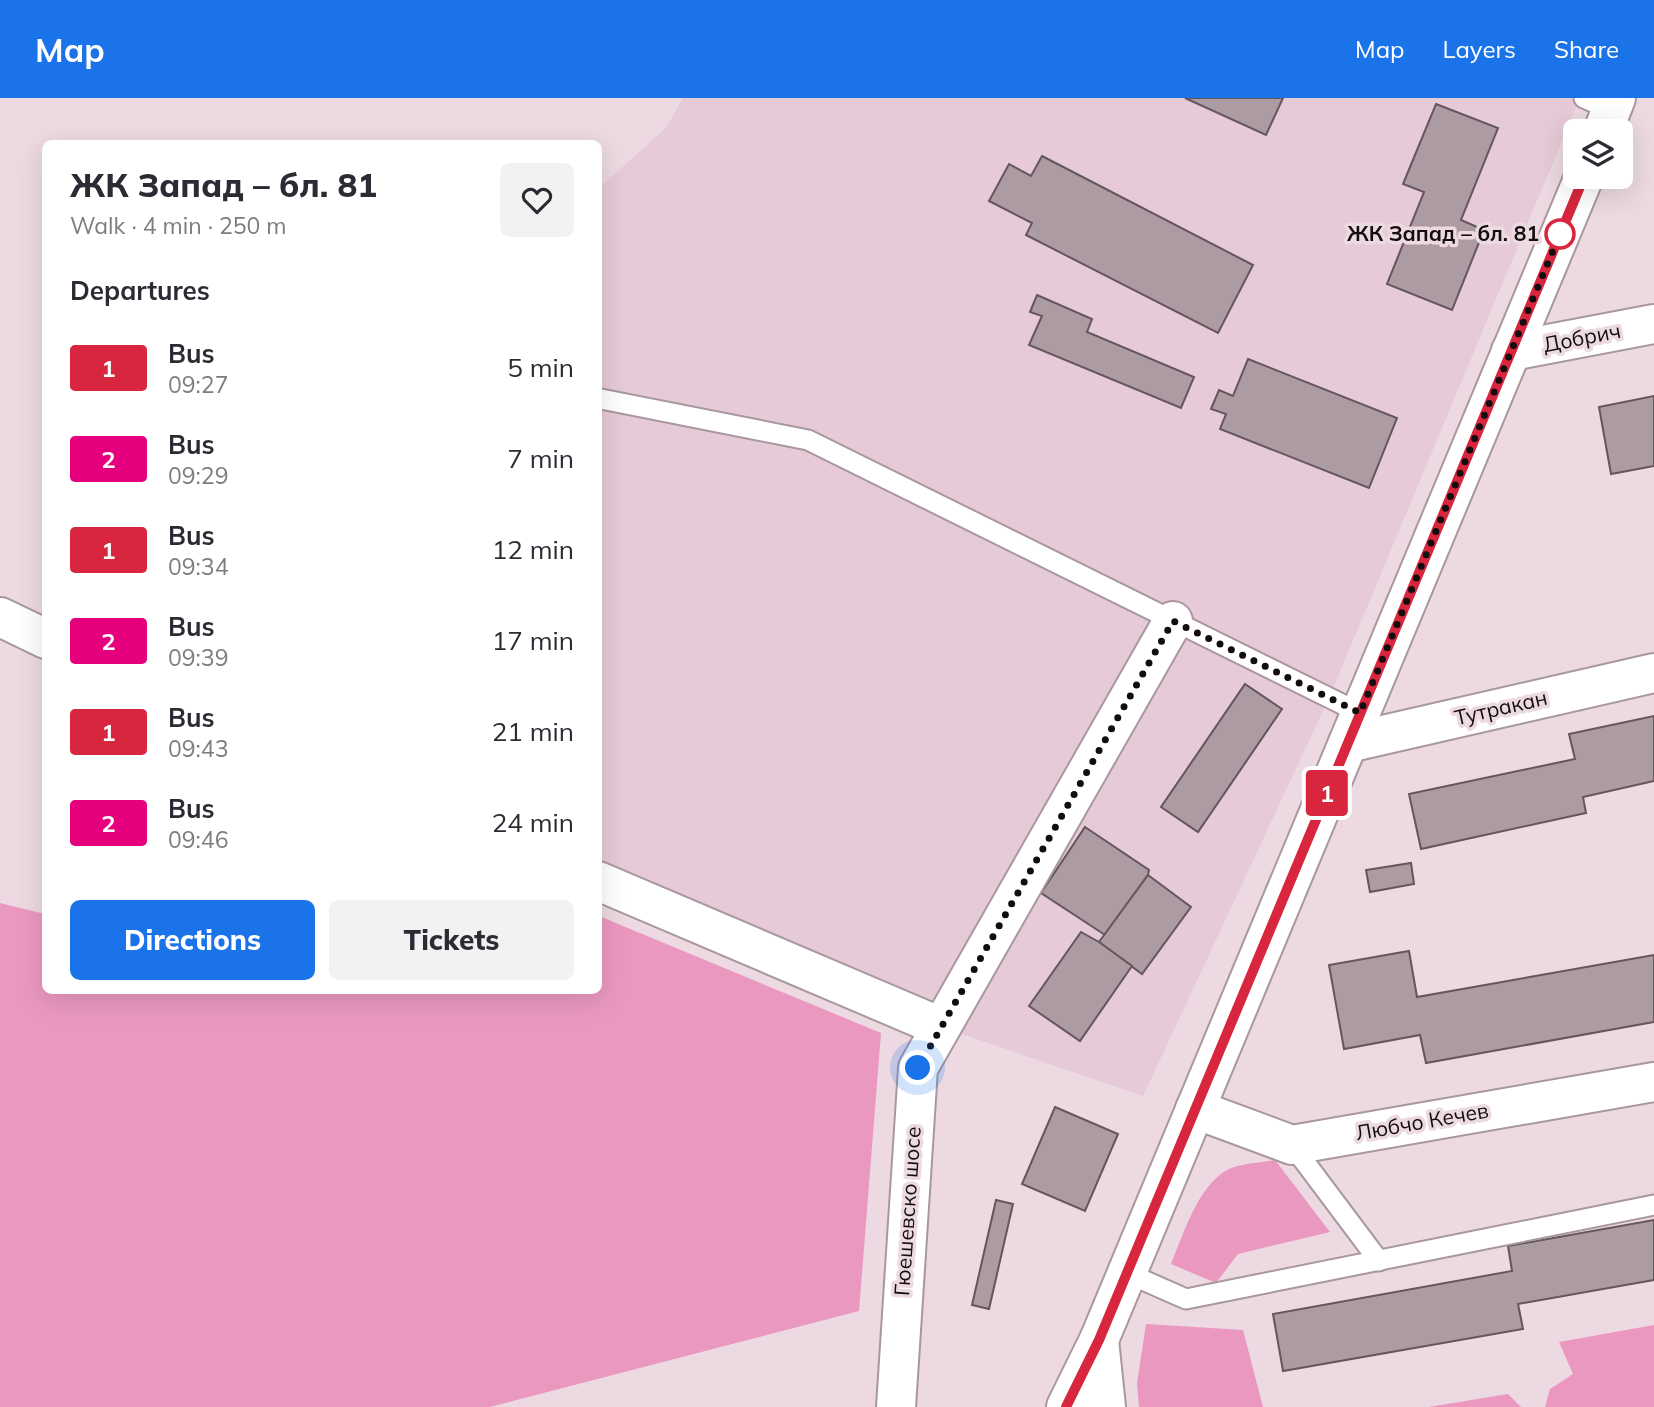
<!DOCTYPE html>
<meta charset="utf-8">
<style>
body{margin:0;font-family:Mulish,sans-serif;background:#f2f2f3;color:#2b2b33;height:100vh;display:flex;flex-direction:column;font-size:26px;white-space:nowrap}
*{box-sizing:border-box;margin:0}
p{font-size:23px;color:#7c7c81}
.icon{flex:none;width:38px;height:38px;fill:none;stroke:currentColor;stroke-width:2;stroke-linecap:round;stroke-linejoin:round}
.map{position:relative;flex:1;overflow:hidden}
.drawer{position:absolute;left:42px;top:42px;width:560px;height:854px;display:flex;flex-direction:column;background:#fff;border-radius:10px;box-shadow:0 7px 28px #0002}
.drawer>*{flex:none}
.badge{padding:0 14px;border-radius:5px;font-size:24px;line-height:46px}
.tools{position:absolute;left:1563px;top:21px;display:grid;gap:14px}
.tools a{display:grid;place-items:center;width:70px;height:70px;border-radius:10px;background:#fff;box-shadow:0 7px 28px #0002;font-size:35px}
.you{position:absolute;width:35px;height:35px;margin:-18px;border:5px solid #fff;border-radius:50%;background:#1a73e8;box-shadow:0 0 0 10px #1a73e833}
.map>.badge{position:absolute;translate:-50% -50%;box-shadow:0 0 0 4px #fff}
h2{padding:0 28px;font-size:26px;line-height:63px}
.round{display:grid;place-items:center;flex:none;width:74px;height:74px;border-radius:10px;background:#f2f2f3}
.summary{display:flex;align-items:center;justify-content:space-between;height:119px;padding:0 28px}
h1{font-size:33px;font-weight:800;line-height:52px}
.primary-button{display:flex;gap:14px;margin-top:auto;padding:14px 28px}
.primary-button a{flex:1;height:80px;border-radius:10px;background:#1a73e8;color:#fff;font-size:28px;font-weight:800;line-height:80px;text-align:center}
.primary-button a+a{background:#f2f2f3;color:#2b2b33}
ul{padding:0;list-style:none}
li{display:flex;align-items:center;gap:21px;height:91px;padding:0 28px}
li div{flex:1}
li b{display:block;font-size:26px}
li em{font-style:normal}
li .badge{min-width:77px;font-weight:700;text-align:center}
header{display:flex;align-items:center;gap:42px;box-sizing:border-box;height:98px;padding:0 35px;background:#1a73e8;color:#fff}
header strong{font-size:33px}
nav{display:flex;gap:38px;margin-inline-start:auto;font-size:24px}
.map>svg:first-child{display:block}
.built{fill:#e6cad7}
.green{fill:#eb98c1}
.building{fill:#ad9ba3;stroke:#65555c;stroke-width:2}
.lines{fill:none;stroke-linecap:round;stroke-linejoin:round}
.service-casing{stroke:#a9979f;stroke-width:23}
.minor-casing{stroke:#a9979f;stroke-width:42}
.tertiary-casing{stroke:#a9979f;stroke-width:42}
.secondary-casing{stroke:#a9979f;stroke-width:42}
.service{stroke:#fff;stroke-width:19}
.minor{stroke:#fff;stroke-width:38}
.tertiary{stroke:#fff;stroke-width:38}
.secondary{stroke:#fff;stroke-width:38}
.line-casing{stroke:#fff;stroke-width:16}
.line{stroke:#d7263d;stroke-width:10}
.walk{stroke:#130d0f;stroke-width:7;stroke-dasharray:0 12.6}
.stop-dot{fill:#fff;stroke:#d7263d;stroke-width:3.5}
.labels{text-anchor:middle;stroke-width:7;stroke-linejoin:round;paint-order:stroke}
.stop-label{font-size:21px;font-weight:bold;fill:#130d0f;stroke:#ecd9e1;text-anchor:end}
.street-label{font-size:21px;fill:#130d0f;stroke:#ecd9e1}
</style>
<header>
<strong>Map</strong>
<nav><a>Map</a><a>Layers</a><a>Share</a></nav>
</header>
<div class="map">
<svg width="1654" height="1309" viewBox="0 0 1654 1309">
<rect width="100%" height="100%" fill="#ecd9e1"/>
<path class="built" d="M683,0H1580L1329,600L1143,998L941,929L599,783L598,91L666,30Z"/>
<g class="green">
<path d="M0,805L45,816L46,892H598L599,818L881,935L859,1213L490,1309H0Z"/>
<path d="M1275,1062L1330,1134L1238,1156L1216,1185L1171,1166C1184,1135 1199,1084 1231,1070C1241,1066 1264,1064 1275,1062Z"/>
<path d="M1146,1226L1243,1232L1263,1309H1139L1137,1285Z"/>
<path d="M1654,1227V1309H1545L1550,1291L1573,1276L1559,1244Z"/>
<path d="M1508,1296L1521,1309H1429Z"/>
</g>
<g class="building">
<path d="M1185,0H1283L1266,37Z"/>
<path d="M1436,6L1498,30L1461,122L1484,132L1452,212L1387,186L1424,94L1403,86Z"/>
<path d="M1042,58L1253,167L1218,235L1026,137L1032,125L989,103L1009,66L1031,78Z"/>
<path d="M1037,197L1092,221L1087,234L1194,279L1181,310L1029,247L1042,218L1030,214Z"/>
<path d="M1248,261L1397,320L1369,390L1220,331L1226,316L1211,311L1219,292L1233,298Z"/>
<path d="M1654,298V368L1611,376L1599,309Z"/>
<path d="M1245,586L1282,611L1198,734L1161,709Z"/>
<path d="M1654,618V683L1583,699L1586,715L1421,751L1409,696L1575,661L1569,636Z"/>
<path d="M1085,729L1149,772L1148,777L1105,837L1041,795Z"/>
<path d="M1411,765L1414,786L1370,794L1366,772Z"/>
<path d="M1148,777L1191,809L1142,876L1099,844Z"/>
<path d="M1081,834L1099,844L1132,868L1080,943L1029,908Z"/>
<path d="M1409,853L1417,899L1654,857V924L1426,965L1420,937L1344,951L1329,867Z"/>
<path d="M1055,1009L1118,1036L1085,1113L1022,1086Z"/>
<path d="M996,1102L1013,1106L989,1211L972,1207Z"/>
<path d="M1654,1122V1182L1518,1206L1523,1231L1283,1273L1273,1216L1512,1173L1508,1148Z"/>
</g>
<g class="lines">
<g class="service-casing">
<g id="service">
<path d="M1584,0L1611,12"/>
<path d="M601,301L808,342L1360,615"/>
<path d="M1292,1047L1379,1163"/>
<path d="M1127,1175L1186,1201L1654,1107"/>
</g>
</g>
<g class="minor-casing">
<g id="minor">
<path d="M1511,253L1654,226"/>
<path d="M0,519L46,541"/>
<path d="M1348,645L1654,575"/>
<path d="M598,783L941,929"/>
<path d="M1195,1011L1292,1047L1654,984"/>
<path d="M896,1309L918,970L1173,523"/>
</g>
</g>
<g class="tertiary-casing">
<g id="tertiary">
<path d="M1603,33L1616,0"/>
<path d="M1066,1309L1099,1242L1584,79"/>
</g>
</g>
<g class="secondary-casing">
<path id="secondary" d="M1099,1242L1106,1309"/>
</g>
<use href="#service" class="service"/>
<use href="#minor" class="minor"/>
<use href="#tertiary" class="tertiary"/>
<use href="#secondary" class="secondary"/>
</g>
<g class="lines">
<g class="line-casing">
<path id="line" d="M1066,1309L1099,1242L1584,79"/>
</g>
<use href="#line" class="line"/>
<path class="walk" d="M918,970L1173,523L1360,615L1560,136"/>
</g>
<circle class="stop-dot" cx="1560" cy="136" r="14"/>
<g class="labels">
<g class="stop-label">
<text x="1539" y="143">ЖК Запад – бл. 81</text>
</g>
<g class="street-label">
<text transform="translate(1582 240) rotate(-11)" y="7">Добрич</text>
<text transform="translate(1501 610) rotate(-13)" y="7">Тутракан</text>
<text transform="translate(1422 1024) rotate(-10)" y="7">Любчо Кечев</text>
<text transform="translate(908 1113) rotate(-86)" y="7">Гюешевско шосе</text>
</g>
</g>
</svg>
<div class="tools">
<a><svg class="icon" aria-label="layers" viewBox="0 0 24 24"><path d="M12 4l9 5-9 5-9-5zM3 14l9 5 9-5"/></svg></a>
</div>
<div class="you" style="left:918px;top:970px"></div>
<b class="badge" style="left:1327px;top:695px;background:#d7263d;color:#fff">1</b>
<section class="drawer">
<div class="summary"><div><h1>ЖК Запад – бл. 81</h1><p>Walk · 4 min · 250 m</p></div><a class="round"><svg class="icon" aria-label="heart" viewBox="0 0 24 24"><path d="M12 20l-8-8c-3-5 5-10 8-4 3-6 11-1 8 4z"/></svg></a></div>
<h2>Departures</h2>
<ul>
<li><span class="badge" style="background:#d7263d;color:#fff">1</span><div><b>Bus</b><p>09:27</p></div><em>5 min</em></li>
<li><span class="badge" style="background:#e6007e;color:#fff">2</span><div><b>Bus</b><p>09:29</p></div><em>7 min</em></li>
<li><span class="badge" style="background:#d7263d;color:#fff">1</span><div><b>Bus</b><p>09:34</p></div><em>12 min</em></li>
<li><span class="badge" style="background:#e6007e;color:#fff">2</span><div><b>Bus</b><p>09:39</p></div><em>17 min</em></li>
<li><span class="badge" style="background:#d7263d;color:#fff">1</span><div><b>Bus</b><p>09:43</p></div><em>21 min</em></li>
<li><span class="badge" style="background:#e6007e;color:#fff">2</span><div><b>Bus</b><p>09:46</p></div><em>24 min</em></li>
</ul>
<div class="primary-button"><a>Directions</a><a>Tickets</a></div>
</section>
</div>
